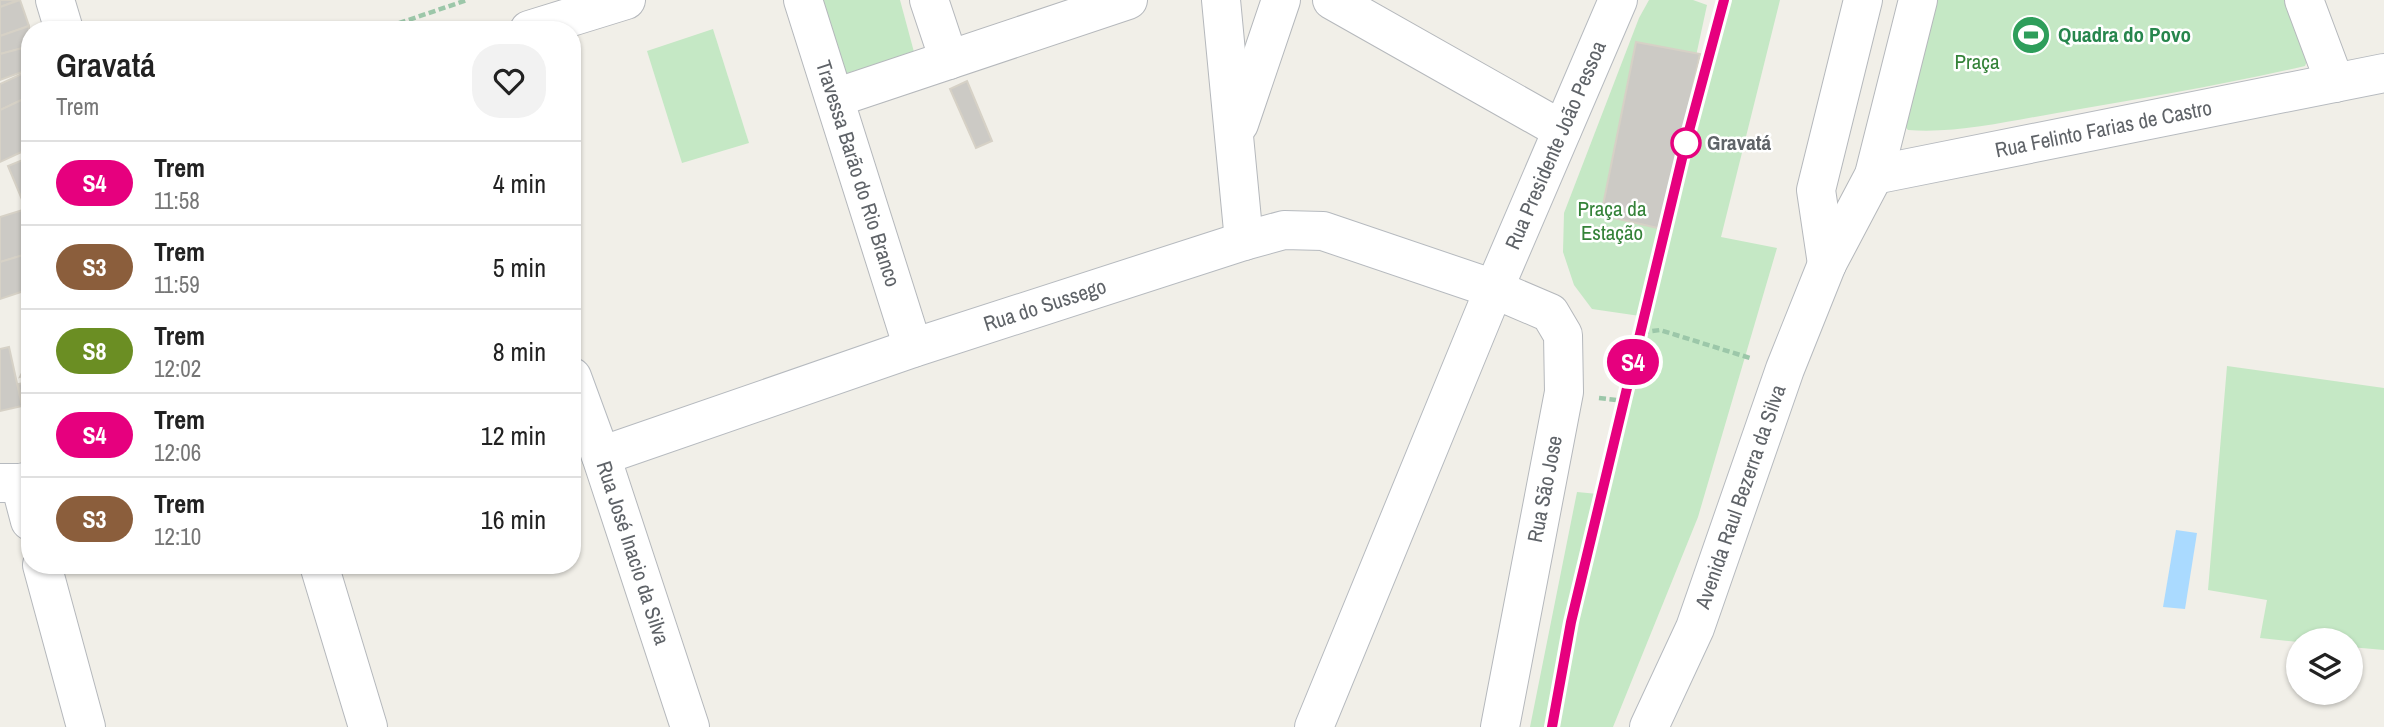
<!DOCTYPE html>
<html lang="pt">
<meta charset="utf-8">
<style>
body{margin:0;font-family:"Archivo Narrow",sans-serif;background:#f2f2f2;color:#222;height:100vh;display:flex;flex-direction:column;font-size:26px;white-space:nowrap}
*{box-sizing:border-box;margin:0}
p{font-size:23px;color:#767676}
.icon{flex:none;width:38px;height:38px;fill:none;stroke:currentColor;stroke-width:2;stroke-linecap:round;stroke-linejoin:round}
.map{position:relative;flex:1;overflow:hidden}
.sheet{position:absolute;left:21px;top:21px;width:560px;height:553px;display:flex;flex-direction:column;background:#fff;border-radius:28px;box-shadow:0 2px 5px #0004}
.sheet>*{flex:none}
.badge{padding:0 14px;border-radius:23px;font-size:24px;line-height:46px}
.tools{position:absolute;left:2286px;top:628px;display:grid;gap:14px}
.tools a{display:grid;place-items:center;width:77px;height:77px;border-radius:50%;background:#fff;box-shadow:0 2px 5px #0004;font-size:35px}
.map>.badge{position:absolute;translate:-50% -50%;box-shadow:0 0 0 4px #fff}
.round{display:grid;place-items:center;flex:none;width:74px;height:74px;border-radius:28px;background:#f2f2f2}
.overview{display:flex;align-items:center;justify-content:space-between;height:119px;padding:0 35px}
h1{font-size:33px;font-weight:600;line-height:52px}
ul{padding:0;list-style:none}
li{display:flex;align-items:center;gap:21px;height:84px;padding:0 35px;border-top:2px solid #e0e0e0}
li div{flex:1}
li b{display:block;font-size:26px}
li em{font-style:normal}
li .badge{min-width:77px;font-weight:700;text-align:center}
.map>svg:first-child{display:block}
.green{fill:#c5e8c5}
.water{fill:#aadaff}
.building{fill:#cccac5;stroke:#d6d1c6;stroke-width:2}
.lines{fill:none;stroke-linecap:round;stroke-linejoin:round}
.street-casing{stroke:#b5b8bc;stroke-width:40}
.secondary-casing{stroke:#b6babf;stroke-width:40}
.path{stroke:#9cc7a9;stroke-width:4.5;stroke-dasharray:7 3.5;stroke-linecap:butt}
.street{stroke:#fff;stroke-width:38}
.secondary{stroke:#fff;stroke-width:38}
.rail{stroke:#b6b7b8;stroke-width:5;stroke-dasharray:2 9;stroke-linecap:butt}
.line-casing{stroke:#fff;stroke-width:16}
.line{stroke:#e6007e;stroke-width:10}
.stop-dot{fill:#fff;stroke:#e6007e;stroke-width:3.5}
.labels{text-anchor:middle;stroke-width:5;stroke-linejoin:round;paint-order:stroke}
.leisure-label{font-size:21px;font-weight:bold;fill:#27864d;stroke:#fff;text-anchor:start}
.park-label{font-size:21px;fill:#348238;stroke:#fff}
.street-label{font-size:21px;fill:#5f6368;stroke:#fff}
.stop-label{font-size:21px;font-weight:bold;fill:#5f6368;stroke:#fff;text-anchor:start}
</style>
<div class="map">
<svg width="2384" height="727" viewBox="0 0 2384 727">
<rect width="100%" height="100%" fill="#f1efe8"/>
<g class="green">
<path d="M814,0H900L914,52L838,76Z"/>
<path d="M1649,0H1693L1707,5L1640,316L1592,309L1574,285L1563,252L1564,213L1639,18Z"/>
<path d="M1718,0H1780L1721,237L1777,248L1698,517L1613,727H1530L1577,492L1598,494L1665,230Z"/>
<path d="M1930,0H2287L2313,47L2305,66C2223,85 2140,99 2057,113C2010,121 1955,134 1908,130L1901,122Z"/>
<path d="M713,29L749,143L682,163L647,51Z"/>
<path d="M2227,366L2384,388V650L2350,647V640L2298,642L2260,638L2267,600L2208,590Z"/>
</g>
<path class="water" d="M2176,530L2197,533L2185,609L2163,607Z"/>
<g class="building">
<path d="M0,0H18L0,7Z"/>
<path d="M20,0L29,26L0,36V7Z"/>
<path d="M29,26L30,46L0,54V36Z"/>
<path d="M1636,42L1700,54L1662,229L1601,215Z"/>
<path d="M30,46V69L0,80V54Z"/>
<path d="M30,70V96L0,110V84Z"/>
<path d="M967,81L992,141L976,148L950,89Z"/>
<path d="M30,96V148L0,162V110Z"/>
<path d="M30,157V213L28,214L8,166Z"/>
<path d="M26,209L30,219V253L0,262V217Z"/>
<path d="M30,253V289L0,299V262Z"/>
<path d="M30,343V374L20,377L23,371Z"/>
<path d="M9,347L22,406L0,411V349Z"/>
<path d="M30,382V436L18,384Z"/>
</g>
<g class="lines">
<g class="street-casing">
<g id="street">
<path d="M55,0L64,30"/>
<path id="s1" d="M803,0L913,348"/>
<path d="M929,0L949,60"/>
<path d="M1221,0L1244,241"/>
<path d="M1332,0L1562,130"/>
<path d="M2304,0L2335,83"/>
<path d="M529,30L626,0"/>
<path d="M835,98L1128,0"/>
<path d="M1239,124L1281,0"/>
<path d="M1827,264L1874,175L1918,0"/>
<path d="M1827,264L1816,190L1863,0"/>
<path d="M1494,289L1550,313L1563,335L1564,392L1500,727"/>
<path id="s2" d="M601,456L690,727"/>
<path d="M20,483L30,521"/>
<path d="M42,565L86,727"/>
<path d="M319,565L368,727"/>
</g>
</g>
<g class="secondary-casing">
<g id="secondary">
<path id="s3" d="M1874,175L2384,73"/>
<path id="s4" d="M572,377L601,456L913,348L1244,241L1284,230L1323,231L1494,289"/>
<path d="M0,483H20L30,481"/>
<path id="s5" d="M1314,727L1494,289L1618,0"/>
<path id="s6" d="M1649,727L1695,628L1785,369L1827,264"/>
</g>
</g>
<g class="path">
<path d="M379,30L467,0"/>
<path d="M1599,398L1624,401C1642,383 1635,354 1646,332L1660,330L1750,358"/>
</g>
<use href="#street" class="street"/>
<use href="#secondary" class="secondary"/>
<path class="rail" d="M1552,727L1565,646L1691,120L1724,0"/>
</g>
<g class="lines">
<g class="line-casing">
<path id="line" d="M1552,727L1571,622L1686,142L1724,0"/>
</g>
<use href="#line" class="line"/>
</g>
<defs>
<g id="stadium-disc" transform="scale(2.0125)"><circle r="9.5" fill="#2e9e5b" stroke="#fff"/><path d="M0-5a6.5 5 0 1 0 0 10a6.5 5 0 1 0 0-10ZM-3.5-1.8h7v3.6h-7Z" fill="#fff"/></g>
</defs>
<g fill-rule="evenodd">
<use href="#stadium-disc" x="2031" y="35"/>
</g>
<circle class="stop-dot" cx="1686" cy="143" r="14"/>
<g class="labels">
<g class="leisure-label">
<text x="2058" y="42">Quadra do Povo</text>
</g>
<g class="park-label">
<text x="1977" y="69">Praça</text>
<text x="1612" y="216">Praça da<tspan x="1612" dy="24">Estação</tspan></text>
</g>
<g class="street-label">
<text dy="7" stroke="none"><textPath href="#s3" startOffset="234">Rua Felinto Farias de Castro</textPath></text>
<text dy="7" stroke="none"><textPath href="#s5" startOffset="630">Rua Presidente João Pessoa</textPath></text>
<text dy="7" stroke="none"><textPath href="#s1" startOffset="182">Travessa Barão do Rio Branco</textPath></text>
<text dy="7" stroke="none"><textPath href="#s4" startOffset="553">Rua do Sussego</textPath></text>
<text transform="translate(1545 489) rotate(-79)" y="7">Rua São Jose</text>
<text dy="7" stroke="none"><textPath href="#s6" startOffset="248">Avenida Raul Bezerra da Silva</textPath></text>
<text dy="7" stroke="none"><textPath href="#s2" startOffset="102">Rua José Inacio da Silva</textPath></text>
</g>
<g class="stop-label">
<text x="1707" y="150">Gravatá</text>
</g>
</g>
</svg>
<div class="tools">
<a><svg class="icon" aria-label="layers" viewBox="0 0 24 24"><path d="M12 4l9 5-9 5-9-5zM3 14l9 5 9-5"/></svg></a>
</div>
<b class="badge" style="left:1633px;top:362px;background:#e6007e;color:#fff">S4</b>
<section class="sheet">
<div class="overview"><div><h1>Gravatá</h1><p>Trem</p></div><a class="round"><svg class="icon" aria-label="heart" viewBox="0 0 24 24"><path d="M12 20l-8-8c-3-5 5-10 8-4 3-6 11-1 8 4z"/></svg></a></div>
<ul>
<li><span class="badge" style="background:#e6007e;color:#fff">S4</span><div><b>Trem</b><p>11:58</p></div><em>4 min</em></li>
<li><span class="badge" style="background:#8b5e3c;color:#fff">S3</span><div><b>Trem</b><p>11:59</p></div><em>5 min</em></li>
<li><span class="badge" style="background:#6b8e23;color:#fff">S8</span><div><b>Trem</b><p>12:02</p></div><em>8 min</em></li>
<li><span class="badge" style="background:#e6007e;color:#fff">S4</span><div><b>Trem</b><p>12:06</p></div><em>12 min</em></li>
<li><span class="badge" style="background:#8b5e3c;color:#fff">S3</span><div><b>Trem</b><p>12:10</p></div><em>16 min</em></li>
</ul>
</section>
</div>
